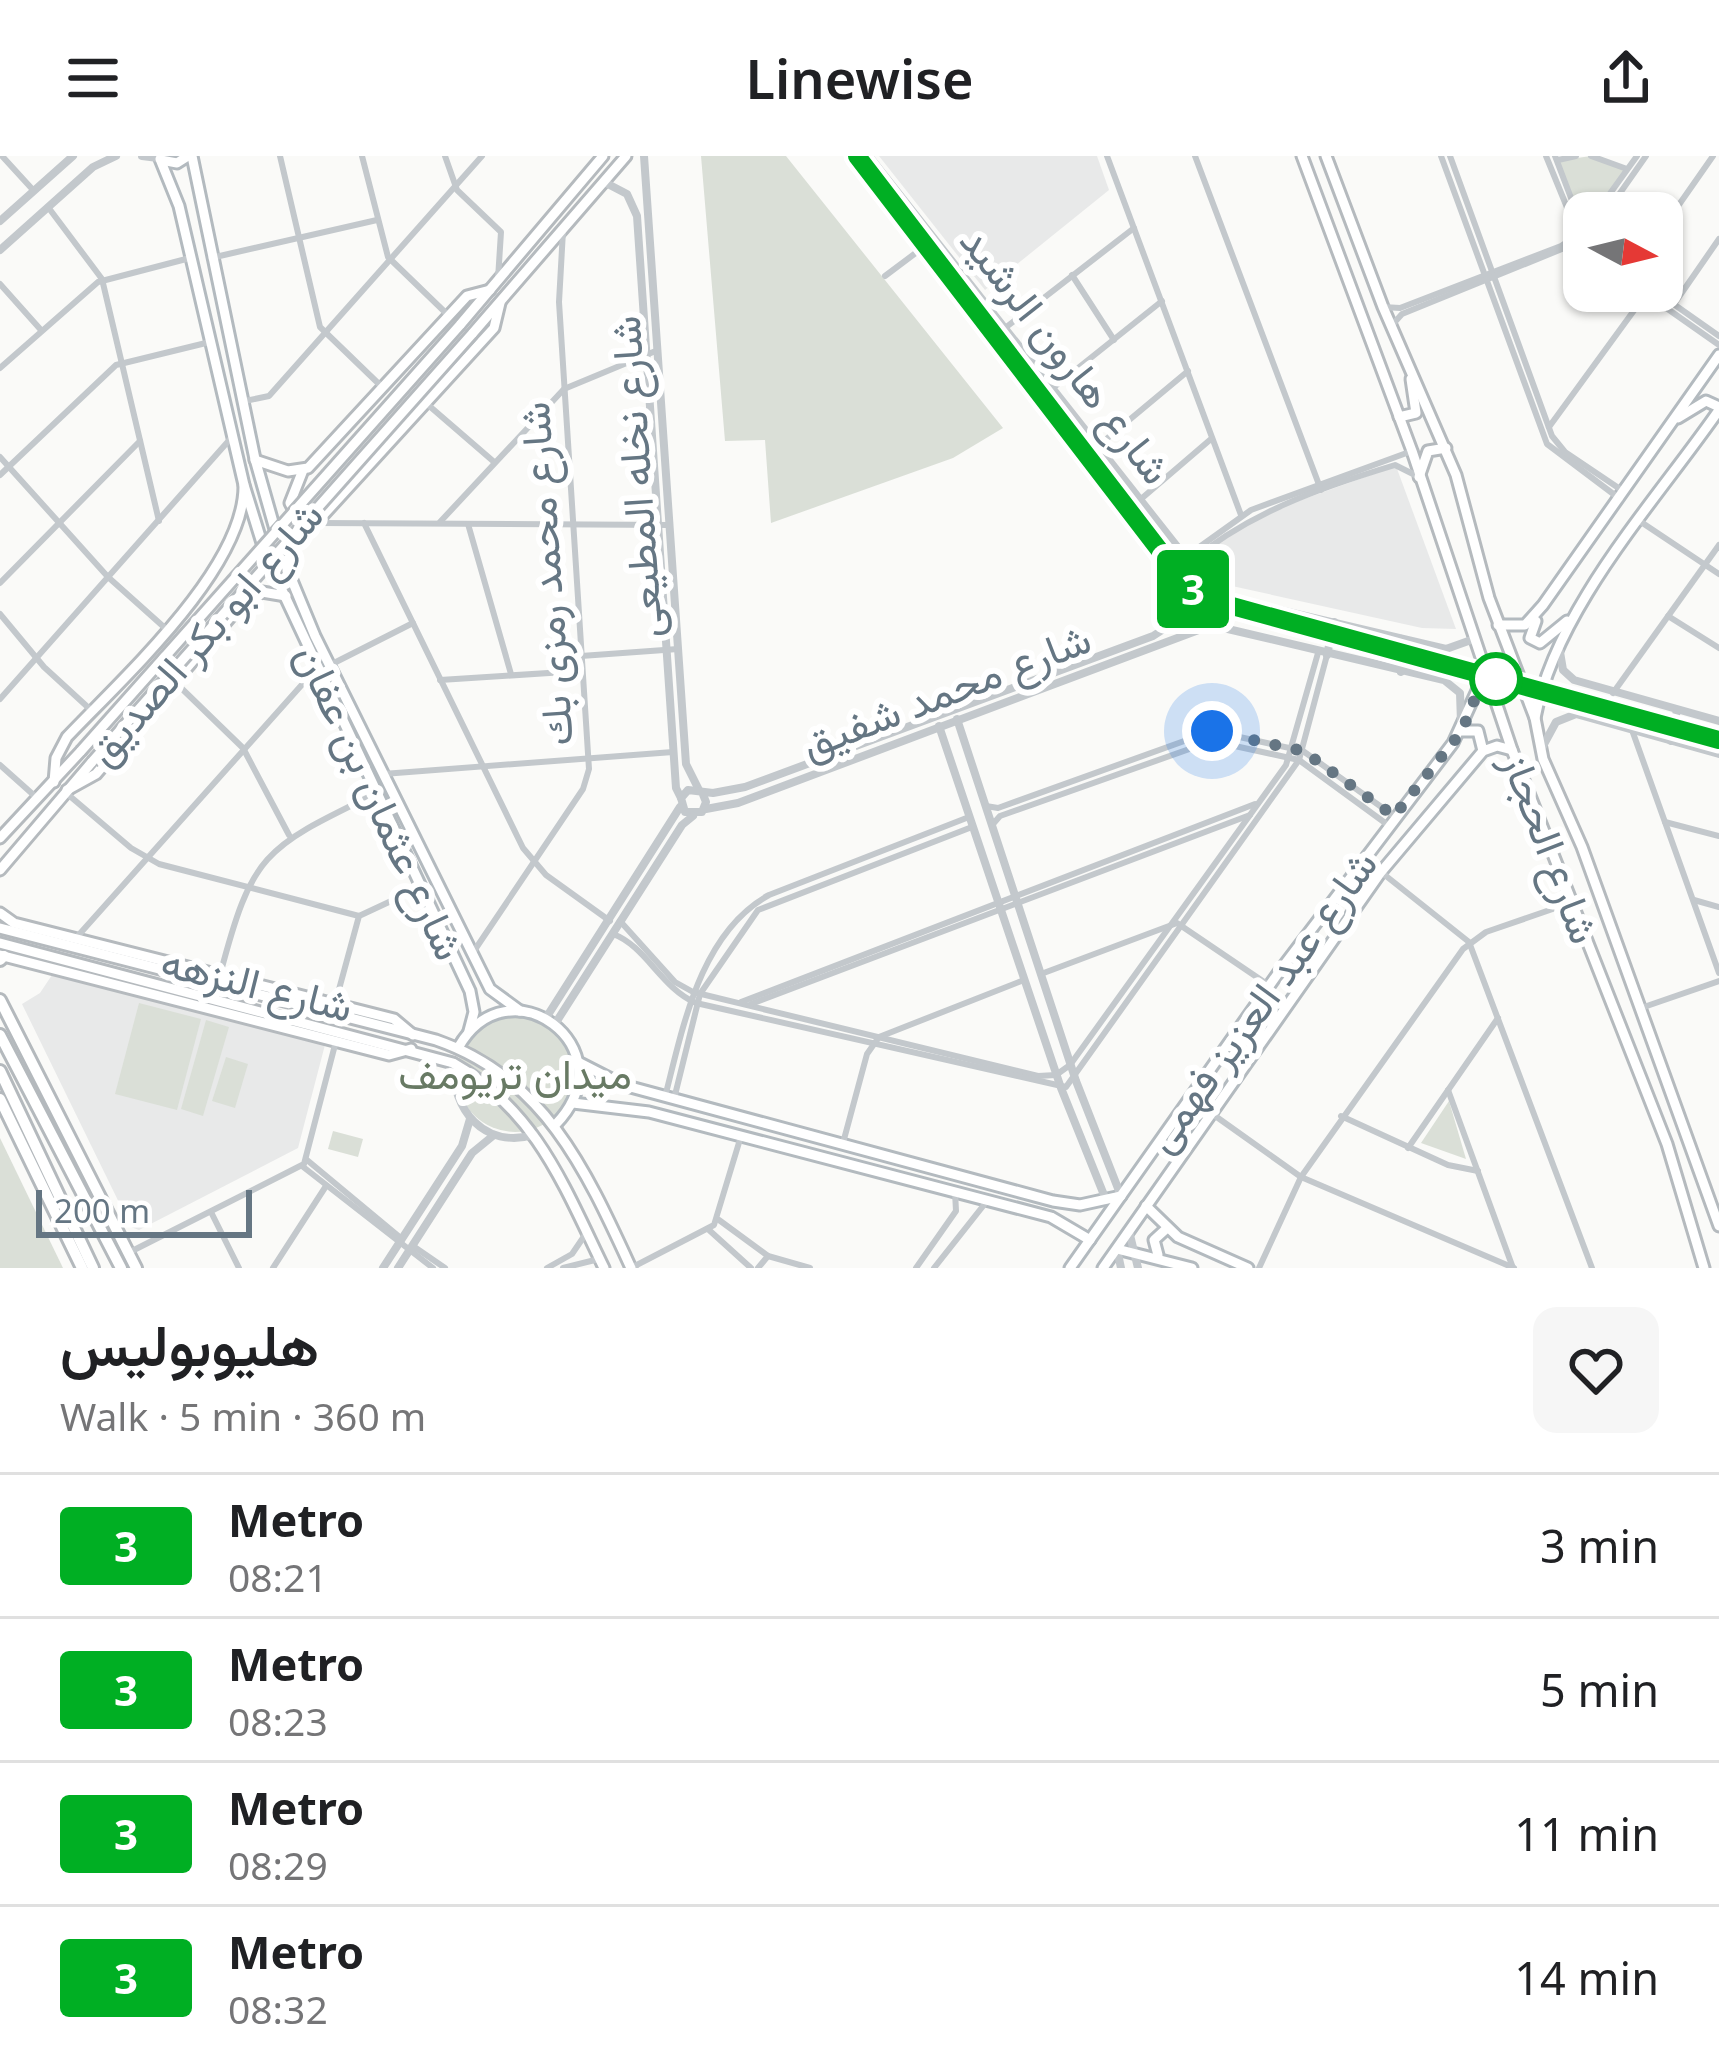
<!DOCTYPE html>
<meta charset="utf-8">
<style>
body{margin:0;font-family:"Noto Sans",Vazirmatn,sans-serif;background:#f6f6f6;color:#202124;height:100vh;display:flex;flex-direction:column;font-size:45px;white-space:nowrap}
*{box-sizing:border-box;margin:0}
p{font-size:39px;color:#757577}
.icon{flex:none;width:66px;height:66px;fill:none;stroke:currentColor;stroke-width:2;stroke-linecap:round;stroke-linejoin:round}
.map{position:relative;height:1112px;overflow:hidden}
.side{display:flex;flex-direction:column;background:#fff;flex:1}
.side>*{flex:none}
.badge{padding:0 24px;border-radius:9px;font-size:42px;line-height:78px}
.needle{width:78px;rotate:97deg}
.controls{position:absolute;left:1563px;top:36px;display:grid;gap:24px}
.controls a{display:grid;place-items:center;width:120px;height:120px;border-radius:24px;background:#fff;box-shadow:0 3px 9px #0004;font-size:60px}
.scale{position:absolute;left:36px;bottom:30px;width:216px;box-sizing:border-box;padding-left:12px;border:6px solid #657683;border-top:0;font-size:33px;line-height:42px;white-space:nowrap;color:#657683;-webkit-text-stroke:9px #fff;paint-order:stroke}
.you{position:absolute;width:60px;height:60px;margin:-30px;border:9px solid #fff;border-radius:50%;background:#1a73e8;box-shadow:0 0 0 18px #1a73e833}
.map>.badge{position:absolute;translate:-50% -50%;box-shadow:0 0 0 6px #fff}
.round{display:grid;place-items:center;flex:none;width:126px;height:126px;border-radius:24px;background:#f6f6f6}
.headline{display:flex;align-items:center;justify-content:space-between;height:204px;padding:0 60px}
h1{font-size:57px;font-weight:600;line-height:90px}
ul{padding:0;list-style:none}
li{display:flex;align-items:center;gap:36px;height:144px;padding:0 60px;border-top:3px solid #e0e0e0}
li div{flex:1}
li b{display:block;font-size:45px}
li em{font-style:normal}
li .badge{min-width:132px;font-weight:700;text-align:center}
header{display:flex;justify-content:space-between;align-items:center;height:156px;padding:0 60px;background:#fff;font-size:54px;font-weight:600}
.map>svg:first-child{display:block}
.built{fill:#e8e9e9}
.green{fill:#dadfd7}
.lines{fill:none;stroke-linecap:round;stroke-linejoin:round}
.secondary-casing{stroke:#b3babf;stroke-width:15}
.primary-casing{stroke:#b5babe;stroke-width:15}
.trunk-casing{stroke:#b4b9bd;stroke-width:16}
.minor{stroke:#c3c8cc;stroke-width:6}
.tertiary{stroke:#c3c8cc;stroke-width:8}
.secondary{stroke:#fff;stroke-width:9}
.primary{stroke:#fff;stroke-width:9}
.trunk{stroke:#fff;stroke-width:10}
.primary-bridge-casing{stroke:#b5babe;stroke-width:15;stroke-linecap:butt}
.primary-bridge{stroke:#fff;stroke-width:9}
.line-casing{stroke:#fff;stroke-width:27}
.line{stroke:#00af23;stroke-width:18}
.walk{stroke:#657683;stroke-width:12;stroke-dasharray:0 21.6}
.stop-dot{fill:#fff;stroke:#00af23;stroke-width:6}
.labels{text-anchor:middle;stroke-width:12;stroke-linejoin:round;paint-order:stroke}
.street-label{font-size:42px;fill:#657683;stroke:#fff}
.park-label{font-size:42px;fill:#687a64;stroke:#fff}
</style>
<header><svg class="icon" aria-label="menu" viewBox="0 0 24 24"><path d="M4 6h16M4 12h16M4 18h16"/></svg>Linewise<svg class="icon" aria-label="share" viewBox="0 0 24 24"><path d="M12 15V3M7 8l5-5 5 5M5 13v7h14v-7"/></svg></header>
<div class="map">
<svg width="1719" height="1112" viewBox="0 0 1719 1112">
<rect width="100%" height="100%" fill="#fafaf8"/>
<g class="built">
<path d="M879,0H1097L1109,34L985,134Z"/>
<path d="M1396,310L1456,473L1422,472L1232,430L1211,414V390L1265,357Z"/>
<path d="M52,819L326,885L298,992L139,1074L131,1071L22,848L40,837Z"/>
</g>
<g class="green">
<path d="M701,0H786L1003,272L953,302L771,367L765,284L725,285Z"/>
<path d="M1591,0L1628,13L1596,57H1584V75L1556,5Z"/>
<path d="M139,847L201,863L177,954L115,938Z"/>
<circle cx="515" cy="918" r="58"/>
<path d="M206,864L229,871L203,960L181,953Z"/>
<path d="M226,901L248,908L235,952L212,945Z"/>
<path d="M1449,945L1466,1003L1421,987Z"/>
<path d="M333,975L363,983L358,1001L328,993Z"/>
<path d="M0,982L63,1112H0Z"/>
</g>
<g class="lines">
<g class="secondary-casing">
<g id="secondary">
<path d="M192,0L255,303L284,405L315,480L490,833L520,855"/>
<path d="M160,3L179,50L244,329L266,400L470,835L474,856L469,875"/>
<path d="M161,4L177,7L188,0"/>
<path d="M1678,262L1706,245L1719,251"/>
<path d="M1536,465L1530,482L1540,487L1567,465"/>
<path d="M1498,469H1525L1543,449L1719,199"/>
<path d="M1535,562C1556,452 1655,346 1719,254"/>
<path d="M1462,575H1478L1483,595"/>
<path d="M458,892C508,803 629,892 556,968"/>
<path d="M578,906L623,929L1053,1045L1080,1049L1121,1040"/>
<path d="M573,947L649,956L1051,1061L1090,1084"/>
<path d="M1146,1050L1178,1081L1248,1112"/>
<path d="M1117,1093L1192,1112"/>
<path d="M1158,1099L1154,1084L1166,1073"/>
<path d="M1070,1112L1279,816L1453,587L1485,517"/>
<path d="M1103,1112L1381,716L1483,595L1497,590L1512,594"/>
</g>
</g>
<g class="primary-casing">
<g id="primary">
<path d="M1302,0L1412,295L1512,594L1667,988L1704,1112"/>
<path d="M1326,0L1383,151L1456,319L1489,442L1535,562L1543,603L1582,691L1719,1070"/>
<path d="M460,169L603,0"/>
<path d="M472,178L626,0"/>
<path d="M1399,261L1416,257L1411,223"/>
<path d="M255,304L288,315L308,312L467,140L490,134"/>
<path d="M303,314L290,347L297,360L311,367"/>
<path d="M1419,321L1428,295L1446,292"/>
<path d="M287,415L294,391L494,172L500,147"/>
<path d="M54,626L56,602L67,581C123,522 245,412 244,329"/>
<path d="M67,634L96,618L244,445L262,436L286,440"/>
<path d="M0,682L81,595"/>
<path d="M0,714L92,606"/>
<path d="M0,757L14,767L394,863L413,879"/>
<path d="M0,772L436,884C544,921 586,1014 631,1112"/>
<path d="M0,787L453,907C536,954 564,1030 604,1112"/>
<path d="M0,799L389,899L411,893"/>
</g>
</g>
<g class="trunk-casing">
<g id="trunk">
<path d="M0,804L4,800"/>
<path d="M0,844L136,1112"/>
<path d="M0,879L121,1112"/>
<path d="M0,915L93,1112"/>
<path d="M0,943L82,1112"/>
</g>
</g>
<g class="minor">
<path d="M2,0L34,35"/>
<path d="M280,0L320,171L381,230"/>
<path d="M362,0L388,101L449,160"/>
<path d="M445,0L457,34L501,76L498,123"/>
<path d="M1107,0L1241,359"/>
<path d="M1195,0L1321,334"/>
<path d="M1441,0L1547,288L1620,343"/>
<path d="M1450,0L1552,280L1565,296L1623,335"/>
<path d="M1546,0L1584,93"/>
<path d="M1555,0L1584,76"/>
<path d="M1591,0L1627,13"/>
<path d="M1558,4L1576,0"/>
<path d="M48,51L102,123L159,365"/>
<path d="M1596,57L1637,0"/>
<path d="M1606,57L1646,0"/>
<path d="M1662,73L1713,0"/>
<path d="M211,102L377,64"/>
<path d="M1072,119L1114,184"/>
<path d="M885,120L925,90"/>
<path d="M0,128L41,174"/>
<path d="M1642,135L1719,189"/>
<path d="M1655,135L1719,180"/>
<path d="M1674,148L1719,83"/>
<path d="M1383,151L1400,152L1561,90L1584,75"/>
<path d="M1393,168L1402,158L1584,84"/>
<path d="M1005,172L1134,72"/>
<path d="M0,212L98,126L190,102"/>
<path d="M1043,240L1162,145"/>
<path d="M245,245L269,240L482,0"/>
<path d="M427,248L493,305"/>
<path d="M1549,271L1646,138"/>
<path d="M1098,290L1188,215"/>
<path d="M0,301L108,421L165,472"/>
<path d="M0,319L116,209L210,186"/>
<path d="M1141,343L1211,283"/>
<path d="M440,366L564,233L658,194"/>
<path d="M1641,366L1719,418"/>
<path d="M319,367L670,369"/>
<path d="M364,367L523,692L546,719L610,765"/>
<path d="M468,368L511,518"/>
<path d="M1184,402L1251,354L1412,295"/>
<path d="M1186,409C1248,357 1319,332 1395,309L1419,321"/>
<path d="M0,427L140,285"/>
<path d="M0,458L44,511L92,555"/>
<path d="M1668,460L1719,492"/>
<path d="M581,500L678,493"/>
<path d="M330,509L413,467"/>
<path d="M440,524L580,515"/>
<path d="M175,526L243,592L289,679"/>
<path d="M1613,537L1719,389"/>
<path d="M0,543L232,281"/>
<path d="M1632,574L1719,817"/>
<path d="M0,609L37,642"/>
<path d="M383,618L673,596"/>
<path d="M65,636L131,692L159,708L359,760"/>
<path d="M986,650L998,652L1212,575L1303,595L1394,660"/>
<path d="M1665,666L1719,680"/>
<path d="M993,668L1000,660L1212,585L1299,604L1388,669"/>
<path d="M1381,716L1469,786L1592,1112"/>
<path d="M1694,744L1719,751"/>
<path d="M620,765L675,826L693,836L1038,920L1056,919L1070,909L1286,609L1318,497"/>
<path d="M613,778C646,790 661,832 696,847L1066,931L1299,604L1327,499"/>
<path d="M76,782L315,514"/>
<path d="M472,798L583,633L589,613L559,146L563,75"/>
<path d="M1041,818L1177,767L1270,830"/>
<path d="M220,819C252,697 264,692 375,638"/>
<path d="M741,846L1255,648"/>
<path d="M335,848L359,760L419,732"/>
<path d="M751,848L1250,659"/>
<path d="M1641,852L1719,825"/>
<path d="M1448,934L1513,1112"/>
<path d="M665,941C683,871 700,777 769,739L969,661"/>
<path d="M674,943L700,838L758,754L972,671"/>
<path d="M1211,957L1301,1021L1514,1112"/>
<path d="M1341,960L1448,1009L1478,1015"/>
<path d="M843,987L867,898L879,881L1024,824"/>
<path d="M1408,992L1498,862"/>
<path d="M307,1004L402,1083"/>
<path d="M302,1010L433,1112"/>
<path d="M211,1056L239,1112"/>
<path d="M719,1064L768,1100L810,1112"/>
<path d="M709,1074L751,1112"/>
<path d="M413,1090L445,1112"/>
<path d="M128,1097L304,1008L336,885"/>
<path d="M273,1112L326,1030"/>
<path d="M547,1112L572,1098L587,1076"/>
<path d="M563,1112L599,1103"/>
<path d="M631,1112L714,1069L741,980"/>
<path d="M758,1112L768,1100"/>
<path d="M916,1112L956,1055L955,1036"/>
<path d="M934,1112L987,1045"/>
<path d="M1259,1112L1301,1021L1463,793L1486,776L1573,746"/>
</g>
<g class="tertiary">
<path d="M142,0L158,2"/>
<path d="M644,0L686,608L699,634"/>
<path d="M853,0L1183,411L1192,433L1194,464L1205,471L1220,465L1224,454L1218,440L1203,436L1194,442"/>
<path d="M869,0L1213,436"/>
<path d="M604,26L627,38L637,60L676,632L681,642"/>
<path d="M0,65L73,0"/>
<path d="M0,94L93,11L116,0"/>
<path d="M1220,440L1446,493L1474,483"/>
<path d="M1215,470L1444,524L1460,537L1461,566"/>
<path d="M1401,483L1407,499L1401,516"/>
<path d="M1560,496L1563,514L1574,524L1719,565"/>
<path d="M1327,499L1334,466"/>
<path d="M957,563L1076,925L1121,1040"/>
<path d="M939,570L1061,932L1106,1044"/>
<path d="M1671,585L1677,554"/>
<path d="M1543,590L1556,566L1576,558L1719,598"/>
<path d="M702,636L706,646L702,656H685L681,642L688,634L713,637L745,631L1153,480L1190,456"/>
<path d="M706,653L738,647L1204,472"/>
<path d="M546,862L680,651"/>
<path d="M555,868L682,669L693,660"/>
<path d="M453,907C452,954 484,993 534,979"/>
<path d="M1129,1075L1138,1112"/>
<path d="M1117,1093L1121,1112"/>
<path d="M383,1112L462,990L470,963"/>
<path d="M398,1112L472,997L494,979"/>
</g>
<use href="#secondary" class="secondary"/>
<use href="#primary" class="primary"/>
<use href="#trunk" class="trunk"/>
<g class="primary-bridge-casing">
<g id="primary-bridge">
<path d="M81,595L460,169"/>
<path d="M92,606L472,178"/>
</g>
</g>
<use href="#primary-bridge" class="primary-bridge"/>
</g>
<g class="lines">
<g class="line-casing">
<path id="line" d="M857,0L1187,430L1214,445L1719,584"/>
</g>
<use href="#line" class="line"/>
<path class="walk" d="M1212,575L1303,595L1394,660L1462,575L1485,517L1496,523"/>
</g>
<circle class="stop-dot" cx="1496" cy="523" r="24"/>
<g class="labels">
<g class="street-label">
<text transform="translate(1066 199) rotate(52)" y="15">شارع هارون الرشيد</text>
<text transform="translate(636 321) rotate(-94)" y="15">شارع نخله المطيعى</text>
<text transform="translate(546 418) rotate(-94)" y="15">شارع محمد رمزى بك</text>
<text transform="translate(205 477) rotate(-49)" y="15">شارع ابو بكر الصديق</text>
<text transform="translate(946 535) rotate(-21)" y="15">شارع محمد شفيق</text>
<text transform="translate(380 646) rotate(65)" y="15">شارع عثمان بن عفان</text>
<text transform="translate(1551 692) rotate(69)" y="15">شارع الحجاز</text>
<text transform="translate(257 828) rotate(14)" y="15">شارع النزهه</text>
<text transform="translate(1261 845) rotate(-54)" y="15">شارع عبد العزيز فهمى</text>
</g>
<g class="park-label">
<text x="515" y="933">ميدان تريومف</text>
</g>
</g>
</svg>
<div class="controls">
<a><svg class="needle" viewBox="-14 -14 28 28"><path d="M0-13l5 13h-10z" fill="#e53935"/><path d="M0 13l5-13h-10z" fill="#757577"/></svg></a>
</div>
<div class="scale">200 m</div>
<div class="you" style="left:1212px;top:575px"></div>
<b class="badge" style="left:1193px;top:433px;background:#00af23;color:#fff">3</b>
</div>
<section class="side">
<div class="headline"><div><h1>هليوبوليس</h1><p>Walk · 5 min · 360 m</p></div><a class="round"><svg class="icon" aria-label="heart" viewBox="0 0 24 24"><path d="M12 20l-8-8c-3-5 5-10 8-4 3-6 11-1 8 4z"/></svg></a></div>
<ul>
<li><span class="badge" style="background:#00af23;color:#fff">3</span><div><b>Metro</b><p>08:21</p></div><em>3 min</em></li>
<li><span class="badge" style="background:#00af23;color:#fff">3</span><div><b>Metro</b><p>08:23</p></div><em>5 min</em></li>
<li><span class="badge" style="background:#00af23;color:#fff">3</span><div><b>Metro</b><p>08:29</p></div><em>11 min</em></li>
<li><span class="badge" style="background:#00af23;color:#fff">3</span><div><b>Metro</b><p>08:32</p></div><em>14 min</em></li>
</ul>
</section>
